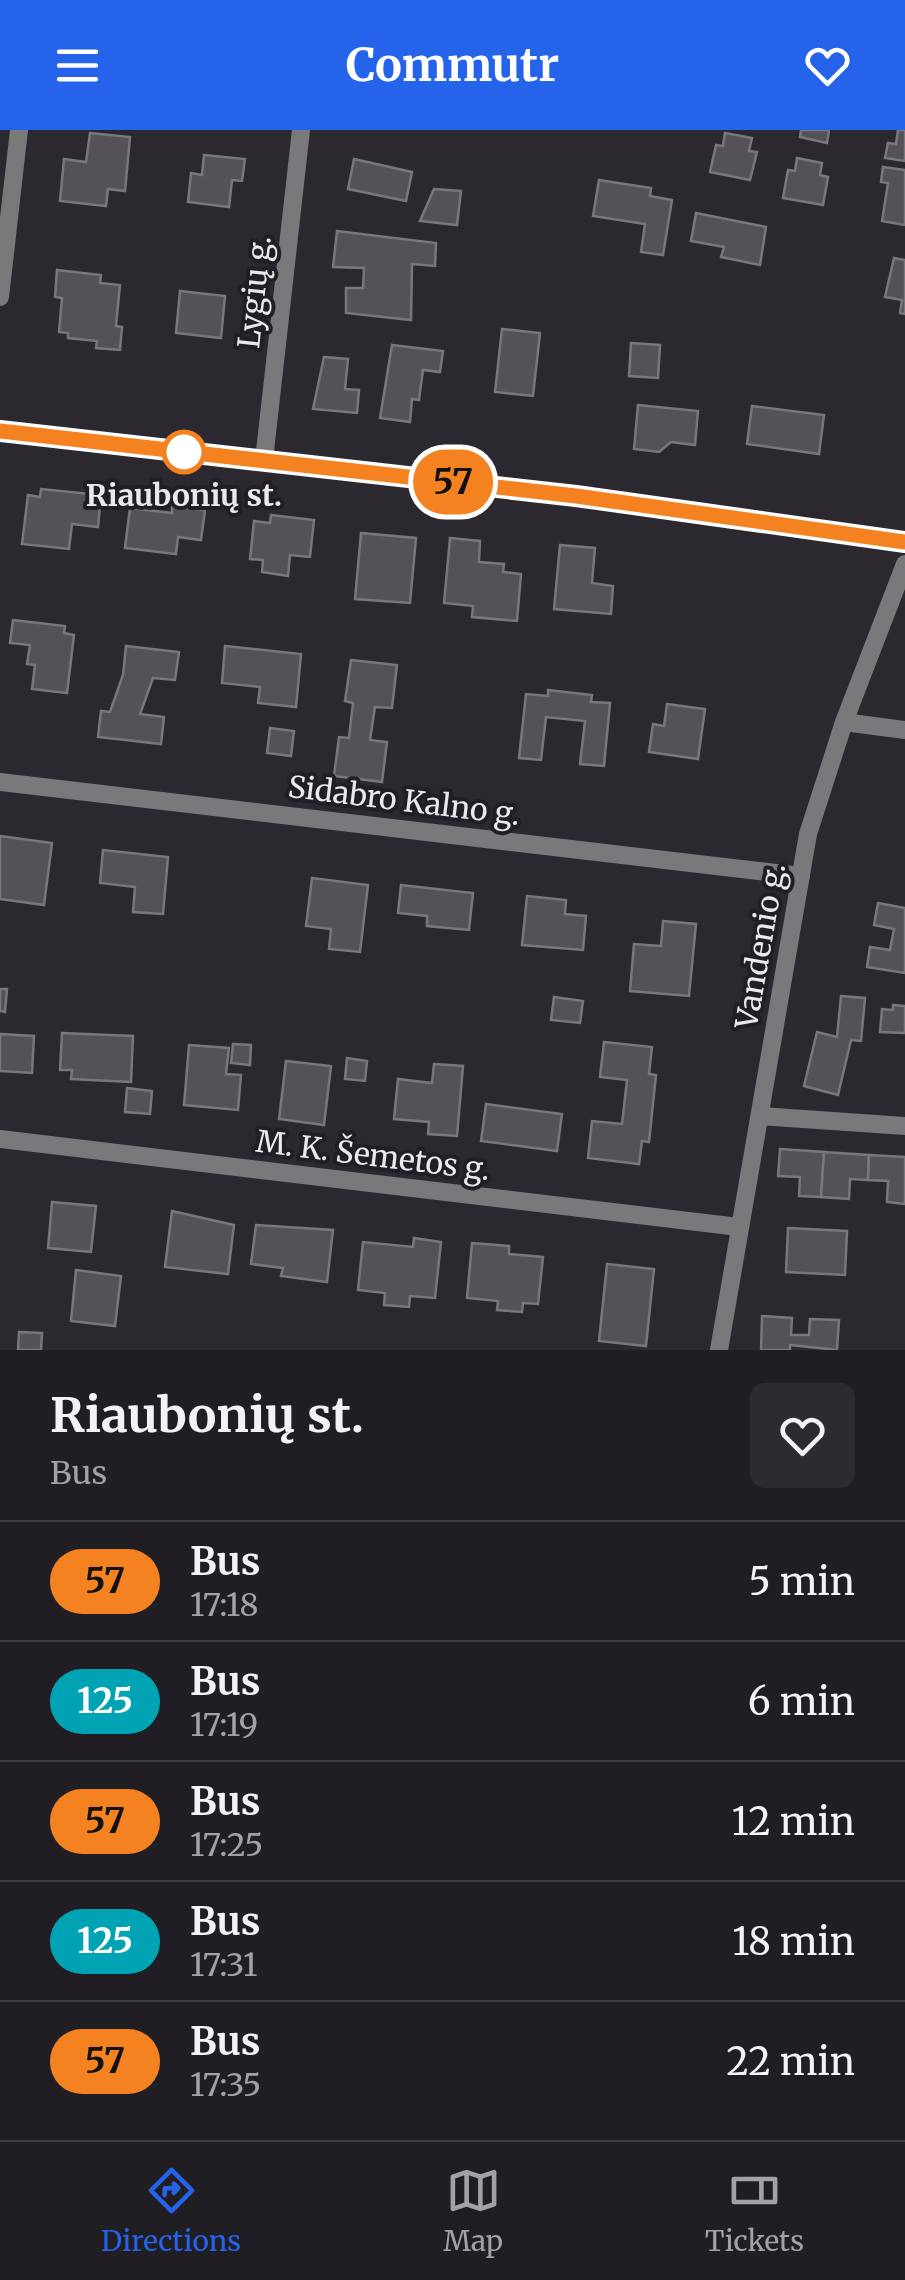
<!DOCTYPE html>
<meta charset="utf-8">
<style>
body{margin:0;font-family:Merriweather,serif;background:#2d2b30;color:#f1f3f6;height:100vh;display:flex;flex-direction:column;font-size:38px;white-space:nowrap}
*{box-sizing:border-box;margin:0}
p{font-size:32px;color:#a2a2a6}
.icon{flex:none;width:55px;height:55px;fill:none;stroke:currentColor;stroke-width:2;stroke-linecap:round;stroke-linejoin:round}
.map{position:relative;height:1220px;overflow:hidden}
.drawer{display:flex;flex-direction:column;background:#201e23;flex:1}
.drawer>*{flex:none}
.badge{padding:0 20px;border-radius:32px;font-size:35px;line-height:65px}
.map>.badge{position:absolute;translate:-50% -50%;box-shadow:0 0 0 5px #fff}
.round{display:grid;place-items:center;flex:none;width:105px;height:105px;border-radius:15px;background:#2d2b30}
.head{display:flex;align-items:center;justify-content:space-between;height:170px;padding:0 50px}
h1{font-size:48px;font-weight:700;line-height:75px}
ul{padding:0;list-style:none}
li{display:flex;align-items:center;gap:30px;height:120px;padding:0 50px;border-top:2px solid #3d3c41}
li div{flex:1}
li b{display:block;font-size:38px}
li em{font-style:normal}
li .badge{min-width:110px;font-weight:700;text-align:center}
header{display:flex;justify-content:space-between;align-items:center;height:130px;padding:0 50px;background:#2563eb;color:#fff;font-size:45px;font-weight:700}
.dock{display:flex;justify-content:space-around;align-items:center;height:140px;border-top:2px solid #3d3c41;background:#201e23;font-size:28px;color:#a2a2a6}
.dock a{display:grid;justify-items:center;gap:5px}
.dock .current{color:#2563eb}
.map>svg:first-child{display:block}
.building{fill:#545158;stroke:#79767e;stroke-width:2.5}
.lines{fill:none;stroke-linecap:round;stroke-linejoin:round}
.minor{stroke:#79787b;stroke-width:18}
.line-casing{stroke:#fff;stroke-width:22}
.line{stroke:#f58220;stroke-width:15}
.stop-dot{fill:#fff;stroke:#f58220;stroke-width:5}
.labels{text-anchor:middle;stroke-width:8;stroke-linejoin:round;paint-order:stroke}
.street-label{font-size:30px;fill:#ebe9ee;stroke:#211f25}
.stop-label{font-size:30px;font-weight:bold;fill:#ebe9ee;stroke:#211f25}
</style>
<header><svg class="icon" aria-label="menu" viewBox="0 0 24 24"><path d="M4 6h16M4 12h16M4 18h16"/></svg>Commutr<svg class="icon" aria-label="heart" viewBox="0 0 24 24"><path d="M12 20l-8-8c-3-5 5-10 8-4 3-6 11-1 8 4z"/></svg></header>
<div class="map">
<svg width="905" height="1220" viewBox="0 0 905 1220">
<rect width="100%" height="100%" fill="#2b282f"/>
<g class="building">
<path d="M801,0H829L827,13L800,7Z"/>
<path d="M898,0H905V31L885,28L888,13L896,14Z"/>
<path d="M90,3L130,7L125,61L108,59L106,76L60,71L64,29L86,32Z"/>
<path d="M725,3L752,8L749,21L757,22L750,50L710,42L716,15L723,16Z"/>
<path d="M204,25L245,29L242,51L232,50L229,77L188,72L191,43L202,45Z"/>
<path d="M797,28L822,33L820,45L828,47L823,75L783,68L788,40L795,41Z"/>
<path d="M354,29L412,42L406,71L348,59Z"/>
<path d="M883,37L905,40V95L882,91L888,53L881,52Z"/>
<path d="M599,50L651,58L650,66L672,70L663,125L641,122L645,94L593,86Z"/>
<path d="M434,59L461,61L457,95L420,91Z"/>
<path d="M696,83L766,97L760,135L721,127L724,117L691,111Z"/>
<path d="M337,101L436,113L435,136L412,134L411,190L346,183V158H363L364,138L333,137Z"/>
<path d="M894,128L905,130V184L900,183L902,170L885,167Z"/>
<path d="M57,140L101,145L100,153L120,155L116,196L122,197L120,220L96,218L97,211L68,208V203L59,202L62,168L55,167Z"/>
<path d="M180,161L225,166L221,208L176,203Z"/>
<path d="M502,199L540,203L533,266L495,262Z"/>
<path d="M631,213L660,215L658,248L629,246Z"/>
<path d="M392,215L443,221L440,242L423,240L419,270L412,269L410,292L380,288Z"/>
<path d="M324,227L348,229L345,259L359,260L357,283L313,279Z"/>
<path d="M638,275L698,281L695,315L671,312L659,322L634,319Z"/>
<path d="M752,276L824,285L819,324L747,314Z"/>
<path d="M41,359L101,365L98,397L72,394L69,419L22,414L28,365L40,367Z"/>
<path d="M172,376L205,380L201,410L178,407L176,424L125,418L130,378L172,383Z"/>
<path d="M271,385L314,390L310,427L290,425L288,446L262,442L263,430L250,429L254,391L270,393Z"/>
<path d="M361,403L416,408L410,473L355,469Z"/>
<path d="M450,408L480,411L479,432L504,434L503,442L521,444L517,491L472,487L473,476L444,473Z"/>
<path d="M560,415L595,418L592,453L613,456L611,484L554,479Z"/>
<path d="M13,490L65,496L64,503L74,505L67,563L32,559L35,535L27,534L30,515L10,513Z"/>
<path d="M126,516L179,522L175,550L153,548L140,584L164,587L161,614L98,607L101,581L110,582L123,545Z"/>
<path d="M225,516L301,524L296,577L258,573L260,557L222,553Z"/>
<path d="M351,530L397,535L392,578L375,577L370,610L387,612L382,652L334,646L339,607L349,608L353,573L345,571Z"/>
<path d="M548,560L592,565L591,572L610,573L604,636L580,634L585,591L546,587L541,630L519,628L526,564L548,566Z"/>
<path d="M667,574L705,579L698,629L649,622L653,594L664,596Z"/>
<path d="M270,598L294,601L291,626L267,623Z"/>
<path d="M0,706L52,713L44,775L0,769Z"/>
<path d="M103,720L168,727L163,784L133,782L135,757L100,753Z"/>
<path d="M312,748L368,755L360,822L329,819L331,799L306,796Z"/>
<path d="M401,755L473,763L469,800L427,796V786L398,783Z"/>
<path d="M527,766L566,770L565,784L586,786L583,820L522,815Z"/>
<path d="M878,773L905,778V843L867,837L870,817L890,820L894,799L874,795Z"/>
<path d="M663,791L696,794L689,866L630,861L634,814L661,816Z"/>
<path d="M0,859H7L5,882L0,881Z"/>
<path d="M841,866L865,868L861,911L851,910L838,965L804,956L817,902L837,907Z"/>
<path d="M554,867L583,871L580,893L551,890Z"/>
<path d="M893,875L905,876V903L880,902L882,879L893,880Z"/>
<path d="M62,903L133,906L131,952L71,949L72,940H60Z"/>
<path d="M0,904L34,906L32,943L0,941Z"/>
<path d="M604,912L652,917L649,944L656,945L649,1012L642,1011L639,1034L588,1028L592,991L622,994L627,950L600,947Z"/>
<path d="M233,914L251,915L250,935L231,933Z"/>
<path d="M189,915L229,918L226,944L241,945L238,980L184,975Z"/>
<path d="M347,928L367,931L365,951L345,949Z"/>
<path d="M286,931L331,936L324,995L279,989Z"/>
<path d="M434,934L463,936L457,1006L428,1004L429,992L394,989L398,949L432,953Z"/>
<path d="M127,958L152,961L150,984L125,982Z"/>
<path d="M486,974L562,984L557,1021L481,1011Z"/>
<path d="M780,1019L824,1022L821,1067L799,1066L800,1047L778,1046Z"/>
<path d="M824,1022L869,1025L868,1050L850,1049L849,1069L821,1067Z"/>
<path d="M869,1025L905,1027V1074L887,1072L888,1051L868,1050Z"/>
<path d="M52,1072L96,1076L91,1122L48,1118Z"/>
<path d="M172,1081L234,1095L228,1144L165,1137Z"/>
<path d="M256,1095L333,1100L327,1152L281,1146L283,1138L251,1134Z"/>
<path d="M788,1098L847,1101L845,1145L786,1142Z"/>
<path d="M414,1108L441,1112L435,1168L410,1166L409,1177L384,1175L385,1163L358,1160L363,1112L413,1117Z"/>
<path d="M472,1113L509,1116V1124L543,1127L538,1174L523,1173L522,1182L497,1180L498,1171L467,1168Z"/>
<path d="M607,1134L654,1139L646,1216L599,1211Z"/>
<path d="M76,1140L121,1146L115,1196L71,1191Z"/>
<path d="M762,1186L792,1188L791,1205H809L810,1189L839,1190L837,1220L790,1215V1220H761Z"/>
<path d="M19,1202L42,1203L41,1220H18Z"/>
</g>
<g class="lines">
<g class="minor">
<path d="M0,167L19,0"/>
<path d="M0,301L576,366L905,412"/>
<path d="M264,330L301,0"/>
<path d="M844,592L905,600"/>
<path d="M0,652L801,746"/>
<path d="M760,986L905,996"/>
<path d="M0,1009L739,1097"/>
<path d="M719,1220L808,704L844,592L905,434"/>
</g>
</g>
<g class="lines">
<g class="line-casing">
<path id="line" d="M0,301L576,366L905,412"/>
</g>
<use href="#line" class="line"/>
</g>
<circle class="stop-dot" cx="184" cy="322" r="20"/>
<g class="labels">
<g class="street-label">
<text transform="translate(255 162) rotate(-84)" y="10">Lygių g.</text>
<text transform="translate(404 671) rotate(7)" y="10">Sidabro Kalno g.</text>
<text transform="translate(761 816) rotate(-80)" y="10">Vandenio g.</text>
<text transform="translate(373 1026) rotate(7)" y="10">M. K. Šemetos g.</text>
</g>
<g class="stop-label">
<text x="184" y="376">Riaubonių st.</text>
</g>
</g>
</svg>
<b class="badge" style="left:453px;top:352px;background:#f58220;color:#111">57</b>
</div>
<section class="drawer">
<div class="head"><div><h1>Riaubonių st.</h1><p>Bus</p></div><a class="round"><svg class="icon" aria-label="heart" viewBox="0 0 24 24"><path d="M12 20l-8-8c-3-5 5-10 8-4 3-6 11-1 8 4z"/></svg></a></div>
<ul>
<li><span class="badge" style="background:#f58220;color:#111">57</span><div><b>Bus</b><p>17:18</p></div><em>5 min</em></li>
<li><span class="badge" style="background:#00a3b4;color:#fff">125</span><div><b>Bus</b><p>17:19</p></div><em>6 min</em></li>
<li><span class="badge" style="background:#f58220;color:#111">57</span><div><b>Bus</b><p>17:25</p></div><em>12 min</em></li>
<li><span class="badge" style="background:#00a3b4;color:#fff">125</span><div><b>Bus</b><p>17:31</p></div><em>18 min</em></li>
<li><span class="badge" style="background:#f58220;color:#111">57</span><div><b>Bus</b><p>17:35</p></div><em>22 min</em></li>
</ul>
</section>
<nav class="dock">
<a class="current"><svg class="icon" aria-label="directions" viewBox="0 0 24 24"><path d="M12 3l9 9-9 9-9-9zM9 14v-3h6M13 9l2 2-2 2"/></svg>Directions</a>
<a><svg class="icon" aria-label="map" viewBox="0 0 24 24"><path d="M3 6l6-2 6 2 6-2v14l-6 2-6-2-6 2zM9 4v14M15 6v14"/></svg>Map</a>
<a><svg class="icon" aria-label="tickets" viewBox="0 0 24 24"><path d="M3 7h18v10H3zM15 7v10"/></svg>Tickets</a>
</nav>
